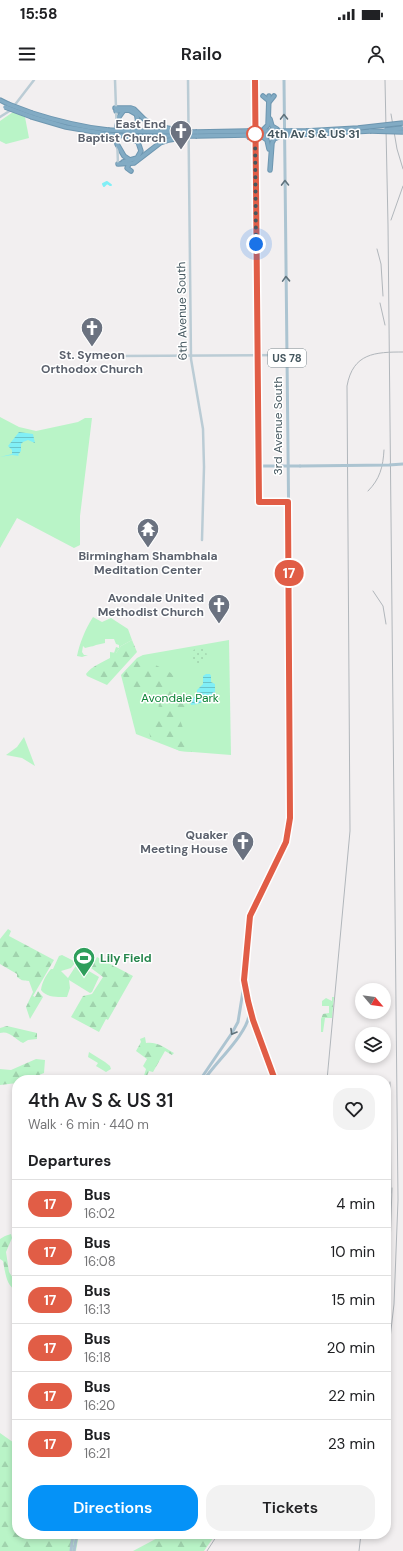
<!DOCTYPE html>
<meta charset="utf-8">
<style>
body{margin:0;font-family:"DM Sans",sans-serif;background:#f2f2f2;color:#202124;height:100vh;display:flex;flex-direction:column;font-size:15px;white-space:nowrap}
*{box-sizing:border-box;margin:0}
p{font-size:13px;color:#757577}
.icon{flex:none;width:22px;height:22px;fill:none;stroke:currentColor;stroke-width:2;stroke-linecap:round;stroke-linejoin:round}
.map{position:relative;flex:1;overflow:hidden}
.details{position:absolute;left:12px;top:995px;width:379px;height:464px;display:flex;flex-direction:column;background:#fff;border-radius:16px;box-shadow:0 2px 6px #0003}
.details>*{flex:none}
.badge{padding:0 8px;border-radius:13px;font-size:14px;line-height:26px}
.needle{width:26px;rotate:119deg}
.controls{position:absolute;left:355px;top:903px;display:grid;gap:8px}
.controls a{display:grid;place-items:center;width:36px;height:36px;border-radius:50%;background:#fff;box-shadow:0 2px 6px #0003;font-size:20px}
.you{position:absolute;width:20px;height:20px;margin:-10px;border:3px solid #fff;border-radius:50%;background:#1a73e8;box-shadow:0 0 0 6px #1a73e833}
.map>.badge{position:absolute;translate:-50% -50%;box-shadow:0 0 0 2px #fff}
h2{padding:0 16px;font-size:15px;line-height:36px}
.round{display:grid;place-items:center;flex:none;width:42px;height:42px;border-radius:16px;background:#f2f2f2}
.headline{display:flex;align-items:center;justify-content:space-between;height:68px;padding:0 16px}
h1{font-size:19px;font-weight:600;line-height:30px}
.cta{display:flex;gap:8px;margin-top:auto;padding:8px 16px}
.cta a{flex:1;height:46px;border-radius:16px;background:#0592f7;color:#fff;font-size:16px;font-weight:600;line-height:46px;text-align:center}
.cta a+a{background:#f2f2f2;color:#202124}
ul{padding:0;list-style:none}
li{display:flex;align-items:center;gap:12px;height:48px;padding:0 16px;border-top:1px solid #e0e0e0}
li div{flex:1}
li b{display:block;font-size:15px}
li em{font-style:normal}
li .badge{min-width:44px;font-weight:700;text-align:center}
.status{display:flex;justify-content:space-between;align-items:center;height:28px;padding:0 20px;background:#fff;direction:ltr}
.status svg{height:11px;fill:currentColor}
header{display:flex;justify-content:space-between;align-items:center;height:52px;padding:0 16px;background:#fff;font-size:18px;font-weight:600}
.map>svg:first-child{display:block}
.green{fill:#b9f4c7}
.forest{fill:url(#forest-firs)}
.garden{fill:url(#garden-dots)}
.water{fill:url(#water-rules)}
.lines{fill:none;stroke-linecap:round;stroke-linejoin:round}
.canal{stroke:#81eff6;stroke-width:2}
.highway-casing{stroke:#6d96b0;stroke-width:5.5}
.secondary{stroke:#bbccd5;stroke-width:2.5}
.primary{stroke:#acc4d1;stroke-width:3}
.highway{stroke:#82abc4;stroke-width:3.5}
.rail{stroke:#b1b6bb;stroke-width:1}
.highway-bridge-casing{stroke:#6d96b0;stroke-width:5.5;stroke-linecap:butt}
.primary-bridge{stroke:#acc4d1;stroke-width:3}
.highway-bridge{stroke:#82abc4;stroke-width:3.5}
.oneway{stroke:#5f727c}
.line-casing{stroke:#fff;stroke-width:9}
.line{stroke:#e15d46;stroke-width:6}
.walk{stroke:#45575f;stroke-width:4;stroke-dasharray:0 7.2}
.stop-dot{fill:#fff;stroke:#e15d46;stroke-width:2}
.labels{text-anchor:middle;stroke-width:3;stroke-linejoin:round;paint-order:stroke}
.shield{fill:#fff;stroke:#7d898f;stroke-width:1}
.shield-label{font-size:11px;font-weight:bold;fill:#45575f}
.worship-label{font-size:12px;font-weight:bold;fill:#5b616d;stroke:#fff;text-anchor:end}
.stop-label{font-size:12px;font-weight:bold;fill:#45575f;stroke:#fff;text-anchor:start}
.street-label{font-size:12px;fill:#45575f;stroke:#fff}
.park-label{font-size:12px;fill:#0d8437;stroke:#fff}
.leisure-label{font-size:12px;font-weight:bold;fill:#27864d;stroke:#fff;text-anchor:start}
</style>
<div class="status"><b>15:58</b><svg viewBox="0 0 49 12"><path d="M0 12V9h3v3zM5 12V6h3v6zM10 12V3h3v9zM15 12V0h3v12zM26 1h20v11H26zM47 4h2v5h-2z"/></svg></div>
<header><svg class="icon" aria-label="menu" viewBox="0 0 24 24"><path d="M4 6h16M4 12h16M4 18h16"/></svg>Railo<svg class="icon" aria-label="person" viewBox="0 0 24 24"><circle cx="12" cy="8" r="4"/><path d="M4 21q1-7 8-7t8 7"/></svg></header>
<div class="map">
<svg width="403" height="1471" viewBox="0 0 403 1471">
<defs>
<pattern id="forest-firs" width="22" height="20" patternUnits="userSpaceOnUse"><rect width="22" height="20" fill="#b9f4c7"/><path d="M5 1l3.5 6h-7zM16 11l3.5 6h-7z" fill="#a0d3ad"/></pattern>
<pattern id="garden-dots" width="8" height="8" patternUnits="userSpaceOnUse"><rect width="8" height="8" fill="#b9f4c7"/><path d="M2 2h.1M6 6h.1" fill="none" stroke="#a0d3ad" stroke-width="1.8" stroke-linecap="round"/></pattern>
<pattern id="water-rules" width="6" height="5" patternUnits="userSpaceOnUse"><rect width="6" height="5" fill="#81eff6"/><path d="M0 2.5h6" fill="none" stroke="#6bc4ca"/></pattern>
</defs>
<rect width="100%" height="100%" fill="#f2eff0"/>
<g class="green">
<path d="M13,32L25,37L29,58L6,64L0,61V41Z"/>
<path d="M0,337L19,347L36,351L78,342L85,338H92L80,436V465L74,468L17,438L0,468Z"/>
<path d="M93,537L102,542L111,538L128,549L132,560L121,566L116,573H114L116,567L119,568V565L116,564L114,559H109L110,561L109,559H105V563L96,565L91,567L93,566L85,568L83,566L82,572L84,575H88L82,577L77,576C80,562 85,550 93,537Z"/>
<path d="M229,560L231,675L180,671L136,654L121,595L137,578L143,575Z"/>
<path d="M24,657L35,686L22,678L6,675L17,667Z"/>
<path d="M62,875L76,882L71,888L61,891L68,898L77,884L99,897L92,912L90,913L69,900L70,908L67,917C58,917 47,918 41,910C42,902 46,895 51,889H54H53L59,876Z"/>
</g>
<g class="forest">
<path d="M132,560L137,572L107,605L87,596L86,594C92,586 101,583 110,578V572L116,573L121,566Z"/>
<path d="M140,579H144L146,582H150L171,593C178,600 175,610 180,618L186,616H188V626L180,633V640L192,672L180,671L150,657C148,648 155,642 160,635L158,632L159,623C151,618 150,612 143,607L132,610C126,607 125,601 123,595L137,580Z"/>
<path d="M8,849L11,851L9,856L54,880L33,916L35,917L38,911L43,917L30,939L26,927L33,912L29,901C22,900 24,902 17,897V894L0,884V859Z"/>
<path d="M97,877L133,896L108,940L106,939L99,952L71,937L83,916L92,914L103,897L91,888Z"/>
<path d="M332,917H334L332,938H325L323,952H321V939L323,934L329,933V926H322V921L326,918L332,921Z"/>
<path d="M7,946L37,953V959L28,960L23,963C15,959 9,950 0,953V948Z"/>
<path d="M145,957L146,963C156,961 166,968 174,973L172,975L165,971L153,992L149,991L147,996L150,999V1000L143,999L146,989L143,986L147,979L136,971L141,962L140,959Z"/>
<path d="M89,972L105,982L110,986L111,989L106,992L96,986L98,983L88,977Z"/>
<path d="M36,979L45,980L44,993L27,1000H17V1003L0,1005V989L11,990Z"/>
<path d="M11,1154L12,1158L6,1172L9,1192L17,1204V1210C6,1208 5,1190 3,1181L0,1179V1159L5,1156Z"/>
<path d="M0,1353L17,1365V1454H79L76,1471H0Z"/>
<path d="M165,1454H216L204,1471H133Z"/>
</g>
<circle class="garden" cx="199" cy="576" r="8"/>
<g class="water">
<path d="M19,352L33,354L35,363L28,360L23,362L21,364V371L18,375L19,376L12,375L0,377L12,374V370L8,366Z"/>
<path d="M206,594H210L211,596V602L215,604V615L198,624L191,625L190,621L197,615V610L203,604V596Z"/>
</g>
<g class="lines">
<path class="canal" d="M110,105L107,103L104,106L103,104L107,102L111,105"/>
<g class="highway-casing">
<g id="highway">
<path d="M263,16L269,21"/>
<path d="M0,20L8,24"/>
<path d="M270,21L274,16"/>
<path d="M115,28H131L134,29L144,39L153,45L181,51"/>
<path d="M116,31L129,30L136,34C140,43 135,49 126,50"/>
<path d="M32,33C57,41 81,47 108,50"/>
<path d="M32,37L66,47L107,54"/>
<path d="M270,39L272,46L277,49"/>
<path d="M117,46L119,37L124,30"/>
<path d="M263,50L268,45L269,16"/>
<path d="M126,51L177,52"/>
<path d="M263,51H277"/>
<path d="M292,51H306"/>
<path d="M197,52L247,51"/>
<path d="M263,55H280"/>
<path d="M292,55L370,51"/>
<path d="M126,56H181"/>
<path d="M197,56L247,55"/>
<path d="M263,57L267,60L269,69"/>
<path d="M117,64L124,76L130,80"/>
<path d="M123,82L137,78L141,71L138,62L127,58"/>
<path d="M118,84L134,83L160,63L169,60L181,58"/>
<path d="M129,84L127,88L131,91"/>
<path d="M270,90L272,63L274,59L283,55"/>
</g>
</g>
<g class="secondary">
<path d="M115,0L118,84"/>
<path d="M188,0L191,279L203,349L204,387L202,460"/>
<path d="M14,26L34,0"/>
<path d="M0,37L11,30"/>
<path d="M118,276L287,275"/>
</g>
<g class="primary">
<path d="M255,0L259,422H288"/>
<path d="M284,0L291,645L290,741L286,762"/>
<path d="M259,386H300"/>
<path d="M291,648L292,736"/>
<path d="M200,1000L232,953L238,942L244,905L250,836L287,761"/>
<path d="M204,1000C215,983 247,954 249,935C250,926 247,916 245,908"/>
<path d="M71,1471L73,1454"/>
<path d="M74,1471L77,1454"/>
</g>
<use href="#highway" class="highway"/>
<g class="rail">
<path d="M385,0L388,145L398,1120L394,1224L386,1293"/>
<path d="M391,34L397,69L403,89"/>
<path d="M391,140L403,106"/>
<path d="M377,169L381,184L383,216"/>
<path d="M380,223L385,245"/>
<path d="M368,411C380,399 383,387 384,370"/>
<path d="M373,511L383,526L386,544"/>
<path d="M327,1000L350,751L347,306C353,273 375,272 403,272"/>
<path d="M390,1002L391,1113"/>
<path d="M386,1226L390,1168L392,1108"/>
<path d="M207,1471L218,1454"/>
<path d="M359,1471L361,1454"/>
</g>
<g class="highway-bridge-casing">
<g id="highway-bridge">
<path d="M8,24L32,33"/>
<path d="M5,27L32,37"/>
<path d="M108,50L126,51"/>
<path d="M385,50L402,48"/>
<path d="M247,51H263"/>
<path d="M277,51H292"/>
<path d="M306,51L358,48L403,43"/>
<path d="M370,51L403,52"/>
<path d="M181,52H197"/>
<path d="M107,54L126,56"/>
<path d="M283,55H292"/>
<path d="M181,56H197"/>
<path d="M247,57H263"/>
</g>
</g>
<path class="primary-bridge" d="M300,386L389,385L403,384"/>
<use href="#highway-bridge" class="highway-bridge"/>
</g>
<defs><path id="oneway-chevron" d="M-2-3.5L2.5 0L-2 3.5" fill="none" stroke-width="1.6" stroke-linecap="round" stroke-linejoin="round"/></defs>
<g class="oneway">
<use href="#oneway-chevron" transform="translate(284 37) rotate(-91)"/>
<use href="#oneway-chevron" transform="translate(285 103) rotate(-91)"/>
<use href="#oneway-chevron" transform="translate(286 199) rotate(-92)"/>
<use href="#oneway-chevron" transform="translate(233 952) rotate(120)"/>
</g>
<g class="lines">
<g class="line-casing">
<path id="line" d="M255,0L259,422H288V429L290,738L286,762L250,836L244,900L248,921L253,940L275,1000"/>
</g>
<use href="#line" class="line"/>
<path class="walk" d="M255,54L256,164"/>
</g>
<defs>
<g id="church-pin" transform="scale(1.15)"><path d="M0 17L-7.5 6A9.5 9.5 0 1 1 7.5 6Z" fill="#6b7280" stroke="#fff"/><path d="M-1.2-6h2.4v3.5h3.3v2.4h-3.3V6h-2.4V-.1h-3.3v-2.4h3.3Z" fill="#fff"/></g>
<g id="temple-pin" transform="scale(1.15)"><path d="M0 17L-7.5 6A9.5 9.5 0 1 1 7.5 6Z" fill="#6b7280" stroke="#fff"/><path d="M0-6L5-2H3V0L6.5 2.5H4V6H1.5V3h-3V6H-4V2.5H-6.5L-3 0V-2H-5Z" fill="#fff"/></g>
<g id="stadium-pin" transform="scale(1.15)"><path d="M0 17L-7.5 6A9.5 9.5 0 1 1 7.5 6Z" fill="#2e9e5b" stroke="#fff"/><path d="M0-5a6.5 5 0 1 0 0 10a6.5 5 0 1 0 0-10ZM-3.5-1.8h7v3.6h-7Z" fill="#fff"/></g>
</defs>
<g fill-rule="evenodd">
<use href="#church-pin" x="181" y="51"/>
<use href="#church-pin" x="92" y="248"/>
<use href="#temple-pin" x="148" y="449"/>
<use href="#church-pin" x="219" y="525"/>
<use href="#church-pin" x="243" y="762"/>
<use href="#stadium-pin" x="84" y="878"/>
</g>
<circle class="stop-dot" cx="255" cy="54" r="8"/>
<g class="labels">
<rect class="shield" x="268" y="269" width="38" height="18" rx="3"/>
<g class="shield-label">
<text x="287" y="282">US 78</text>
</g>
<g class="worship-label">
<text x="166" y="48">East End<tspan x="166" dy="14">Baptist Church</tspan></text>
<text x="92" y="279" text-anchor="middle">St. Symeon<tspan x="92" dy="14">Orthodox Church</tspan></text>
<text x="148" y="480" text-anchor="middle">Birmingham Shambhala<tspan x="148" dy="14">Meditation Center</tspan></text>
<text x="204" y="522">Avondale United<tspan x="204" dy="14">Methodist Church</tspan></text>
<text x="228" y="759">Quaker<tspan x="228" dy="14">Meeting House</tspan></text>
</g>
<g class="stop-label">
<text x="267" y="58">4th Av S &amp; US 31</text>
</g>
<g class="street-label">
<text transform="translate(182 231) rotate(-91)" y="4">6th Avenue South</text>
<text transform="translate(278 346) rotate(-90)" y="4">3rd Avenue South</text>
</g>
<g class="park-label">
<text x="180" y="622">Avondale Park</text>
</g>
<g class="leisure-label">
<text x="100" y="882">Lily Field</text>
</g>
</g>
</svg>
<div class="controls">
<a><svg class="needle" viewBox="-14 -14 28 28"><path d="M0-13l5 13h-10z" fill="#e53935"/><path d="M0 13l5-13h-10z" fill="#757577"/></svg></a>
<a><svg class="icon" aria-label="layers" viewBox="0 0 24 24"><path d="M12 4l9 5-9 5-9-5zM3 14l9 5 9-5"/></svg></a>
</div>
<div class="you" style="left:256px;top:164px"></div>
<b class="badge" style="left:289px;top:493px;background:#e15d46;color:#fff">17</b>
<section class="details">
<div class="headline"><div><h1>4th Av S &amp; US 31</h1><p>Walk · 6 min · 440 m</p></div><a class="round"><svg class="icon" aria-label="heart" viewBox="0 0 24 24"><path d="M12 20l-8-8c-3-5 5-10 8-4 3-6 11-1 8 4z"/></svg></a></div>
<h2>Departures</h2>
<ul>
<li><span class="badge" style="background:#e15d46;color:#fff">17</span><div><b>Bus</b><p>16:02</p></div><em>4 min</em></li>
<li><span class="badge" style="background:#e15d46;color:#fff">17</span><div><b>Bus</b><p>16:08</p></div><em>10 min</em></li>
<li><span class="badge" style="background:#e15d46;color:#fff">17</span><div><b>Bus</b><p>16:13</p></div><em>15 min</em></li>
<li><span class="badge" style="background:#e15d46;color:#fff">17</span><div><b>Bus</b><p>16:18</p></div><em>20 min</em></li>
<li><span class="badge" style="background:#e15d46;color:#fff">17</span><div><b>Bus</b><p>16:20</p></div><em>22 min</em></li>
<li><span class="badge" style="background:#e15d46;color:#fff">17</span><div><b>Bus</b><p>16:21</p></div><em>23 min</em></li>
</ul>
<div class="cta"><a>Directions</a><a>Tickets</a></div>
</section>
</div>
